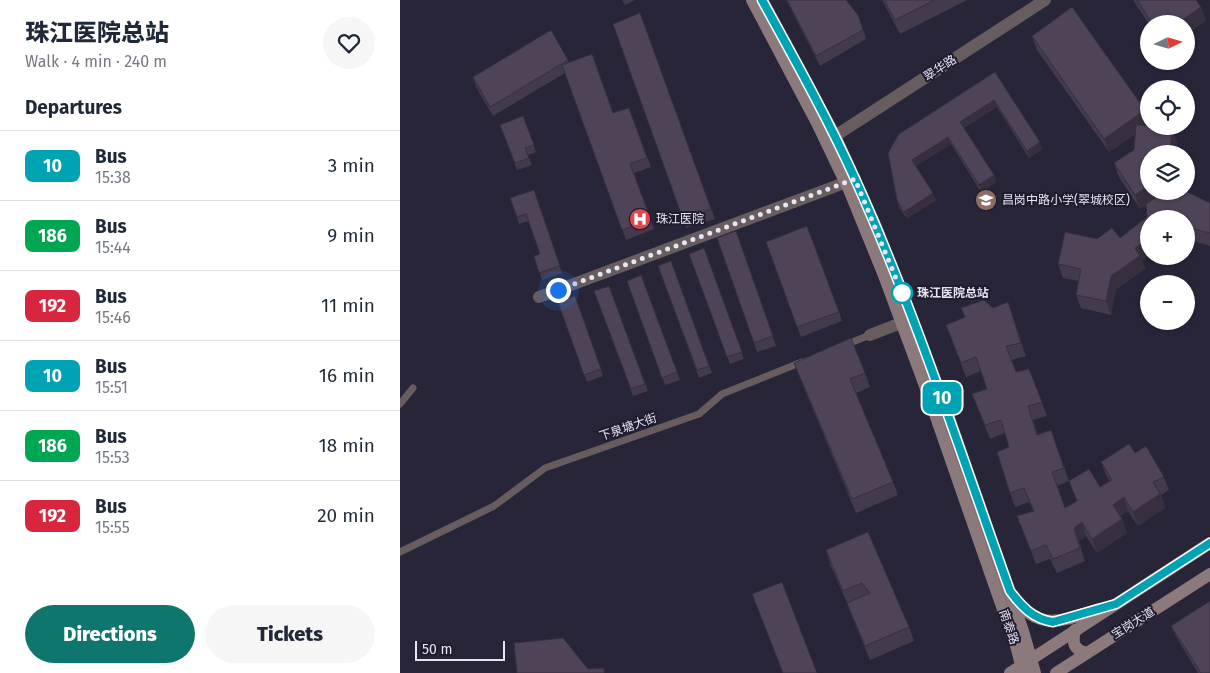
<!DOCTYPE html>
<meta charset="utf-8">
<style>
body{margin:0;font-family:"Fira Sans","Noto Sans SC",sans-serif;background:#f6f6f7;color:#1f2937;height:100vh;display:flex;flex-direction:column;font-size:19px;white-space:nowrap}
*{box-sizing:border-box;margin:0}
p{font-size:16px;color:#747a83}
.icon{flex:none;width:28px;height:28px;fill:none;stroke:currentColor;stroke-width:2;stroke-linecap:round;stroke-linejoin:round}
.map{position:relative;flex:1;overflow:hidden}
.side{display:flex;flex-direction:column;background:#fff;width:400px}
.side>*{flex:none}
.badge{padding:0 10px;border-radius:8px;font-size:18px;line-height:32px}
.needle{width:32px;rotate:85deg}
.fabs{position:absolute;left:740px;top:15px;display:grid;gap:10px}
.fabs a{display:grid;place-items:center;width:55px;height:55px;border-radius:50%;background:#fff;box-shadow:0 1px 4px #0004;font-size:25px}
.scale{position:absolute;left:15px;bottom:12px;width:90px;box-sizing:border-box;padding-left:5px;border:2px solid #e7e5f3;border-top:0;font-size:14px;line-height:18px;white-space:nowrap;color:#e7e5f3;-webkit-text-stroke:4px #1f1c2e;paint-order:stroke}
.you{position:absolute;width:25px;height:25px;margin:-12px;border:4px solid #fff;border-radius:50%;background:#1a73e8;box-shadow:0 0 0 8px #1a73e833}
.map>.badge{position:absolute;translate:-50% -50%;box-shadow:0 0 0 2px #fff}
h2{padding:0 25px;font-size:19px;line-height:45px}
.round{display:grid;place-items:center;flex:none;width:52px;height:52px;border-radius:26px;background:#f6f6f7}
.head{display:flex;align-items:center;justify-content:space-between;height:85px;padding:0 25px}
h1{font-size:24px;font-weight:800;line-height:38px}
.action{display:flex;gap:10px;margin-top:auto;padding:10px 25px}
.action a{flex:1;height:58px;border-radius:30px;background:#0f766e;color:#fff;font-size:20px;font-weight:800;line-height:58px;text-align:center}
.action a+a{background:#f6f6f7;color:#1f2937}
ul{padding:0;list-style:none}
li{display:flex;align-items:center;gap:15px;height:70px;padding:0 25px;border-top:1px solid #e0e1e3}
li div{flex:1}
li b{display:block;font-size:19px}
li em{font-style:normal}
li .badge{min-width:55px;font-weight:700;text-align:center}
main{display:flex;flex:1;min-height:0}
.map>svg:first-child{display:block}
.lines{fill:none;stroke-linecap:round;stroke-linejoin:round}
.lane{stroke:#685c5e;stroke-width:7}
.street{stroke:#685c5e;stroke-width:12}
.secondary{stroke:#8c797c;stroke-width:12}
.wall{fill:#433a4b;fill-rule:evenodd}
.shaded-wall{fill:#372f3d}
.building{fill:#4e4357;stroke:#372f3d}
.line-casing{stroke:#fff;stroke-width:11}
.line{stroke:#00a3b4;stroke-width:8}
.walk{stroke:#e7e5f3;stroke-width:5;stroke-dasharray:0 9}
.stop-dot{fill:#fff;stroke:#00a3b4;stroke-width:2.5}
.labels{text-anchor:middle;stroke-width:4;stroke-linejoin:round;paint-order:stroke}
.street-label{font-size:12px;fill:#e7e5f3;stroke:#1f1c2e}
.poi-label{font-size:12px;fill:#e7e5f3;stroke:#1f1c2e;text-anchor:start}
.stop-label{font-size:12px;font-weight:bold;fill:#e7e5f3;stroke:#1f1c2e;text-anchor:start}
</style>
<main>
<section class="side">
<div class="head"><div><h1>珠江医院总站</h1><p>Walk · 4 min · 240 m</p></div><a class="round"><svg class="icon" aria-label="heart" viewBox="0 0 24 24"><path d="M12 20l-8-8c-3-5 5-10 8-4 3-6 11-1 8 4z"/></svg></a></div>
<h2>Departures</h2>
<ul>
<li><span class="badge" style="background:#00a3b4;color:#fff">10</span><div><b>Bus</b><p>15:38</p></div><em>3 min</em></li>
<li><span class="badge" style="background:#00a651;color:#fff">186</span><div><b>Bus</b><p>15:44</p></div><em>9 min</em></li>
<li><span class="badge" style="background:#d7263d;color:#fff">192</span><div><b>Bus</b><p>15:46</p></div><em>11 min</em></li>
<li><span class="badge" style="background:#00a3b4;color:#fff">10</span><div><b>Bus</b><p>15:51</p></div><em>16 min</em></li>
<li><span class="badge" style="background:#00a651;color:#fff">186</span><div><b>Bus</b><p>15:53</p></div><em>18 min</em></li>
<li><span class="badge" style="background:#d7263d;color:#fff">192</span><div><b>Bus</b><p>15:55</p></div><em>20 min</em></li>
</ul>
<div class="action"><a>Directions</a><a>Tickets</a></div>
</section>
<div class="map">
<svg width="810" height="673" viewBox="0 0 810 673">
<rect width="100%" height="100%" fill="#282539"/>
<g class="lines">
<g class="lane">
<path d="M445,345L470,335"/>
<path d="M0,404L13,388"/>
<path d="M0,552L94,506L145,468L299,414L322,394L402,362"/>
</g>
<g class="street">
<path d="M435,136L645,0"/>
<path d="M139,297L455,179"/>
<path d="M470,335L501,323"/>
</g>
<g class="secondary">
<path d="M352,0L417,123L450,192L483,273L528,394L599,598L617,649L623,673"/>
<path d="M362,0L435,136L476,227L541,395L623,631L635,673"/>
<path d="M614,598C640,633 664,620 699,609"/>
<path d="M675,630C672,642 673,650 687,653"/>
<path d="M610,673L810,543"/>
<path d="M656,673L810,574"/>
</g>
</g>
<g class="wall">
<path d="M222,0H235L225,5Z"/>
<path d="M386,0H446L462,25L466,39L420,66Z"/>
<path d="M482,0H567L500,34Z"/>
<path d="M733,0H796L801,7L806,21L786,34V24H749Z"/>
<path d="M240,13L315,219L286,228L213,24Z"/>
<path d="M632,36L745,110L749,121V124L747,125L777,141L776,154H749V191H786L810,203V246L790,240L786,246V219L742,260L745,269L716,289L711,315L681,308L676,295L679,281L663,278L658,264L697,239L720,238L747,217L746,205L740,209L719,177L714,163L734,150L735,134L709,152L637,50Z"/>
<path d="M168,60L169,63L213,113L229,108L251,167L234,173L254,229L226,240L165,73L93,116L76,87L73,77Z"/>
<path d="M595,72L643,149L629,158L597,107L564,128L594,175L596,182L581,192L551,144L516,166L536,200L507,219L499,207L497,200L499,134Z"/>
<path d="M123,116L136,152L128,155L132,165L117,170L100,125Z"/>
<path d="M134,190L162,273L142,280L134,256L140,254L129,221L119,224L110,198Z"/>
<path d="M336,231L376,346L357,352L317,238Z"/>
<path d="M366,242L439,312L442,321L401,337Z"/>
<path d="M304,248L344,359L330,364L289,254Z"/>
<path d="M271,261L312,373L299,378L258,266Z"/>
<path d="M241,275L280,380L265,385L227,281Z"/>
<path d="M209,286L248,391L233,396L194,291Z"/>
<path d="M175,296L203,376L187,382L158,302Z"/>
<path d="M608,302L626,356L611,360L616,372L629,369L647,416L633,420L638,435L651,430L669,481L700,487L710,481L706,475L701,462L735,453L764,477L769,490L761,495L765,508L738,526L728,511L720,516L727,533L697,553L686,536L679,541L685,561L657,573L650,559L636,564L617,516L633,511L629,502L615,507L610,493L609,447L605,433L590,439L572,394L587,389L581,371L566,377L546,325ZM669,481L677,501L665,508L657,486Z"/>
<path d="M394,363L465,373L470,387L456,393L493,482L498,495L456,513L399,376Z"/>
<path d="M468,532L509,627L514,641L470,660L452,617L447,603L430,564L426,550Z"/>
<path d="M771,626L810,673H798L775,635Z"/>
</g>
<g class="shaded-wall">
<path d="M801,7L806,21L786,34V24H777Z"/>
<path d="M594,100L597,107L562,129L560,122Z"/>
<path d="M745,110L749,121V124L709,152L704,139Z"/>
<path d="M772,127L777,141L776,154H770Z"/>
<path d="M548,137L551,144L515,167L512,160Z"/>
<path d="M640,142L643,149L629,158L627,151Z"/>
<path d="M594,175L596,182L581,192L579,185Z"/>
<path d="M749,186V191H760L761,195L740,209L735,195Z"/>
<path d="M533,193L536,200L507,219L504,212Z"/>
<path d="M786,231L790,240L786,246Z"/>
<path d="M749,238V255L742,260L745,269L716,289L711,315L706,301L711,276L735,248Z"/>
<path d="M608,302L613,316L626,356L621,343Z"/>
<path d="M760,494L765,508L738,526L733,512Z"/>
<path d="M724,497L728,511L718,518L713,505Z"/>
<path d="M722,519L727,533L697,553L692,539Z"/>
<path d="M682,522L686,536L679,541L685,561L674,528Z"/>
</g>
<g class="building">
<path d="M387,0H446L458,15L463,30L416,56Z"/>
<path d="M484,0H535L495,20Z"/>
<path d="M737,0H796L801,7L777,24H753Z"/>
<path d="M672,7L745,110L704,139L632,36Z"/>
<path d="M240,13L311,209L283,219L213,24Z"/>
<path d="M151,30L168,60L90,107L73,77Z"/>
<path d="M192,54L213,113L229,108L247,158L230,164L251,220L222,230L162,65Z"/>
<path d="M595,72L640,142L627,151L594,100L560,122L594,175L579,185L548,137L512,160L533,193L504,212L497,200L488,153L499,134Z"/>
<path d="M123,116L134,145L125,148L129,158L115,163L100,125Z"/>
<path d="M736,125H749V126L772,127L770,154H749V186L735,195L714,163L734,150Z"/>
<path d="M134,190L160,266L139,273L134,256L140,254L126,214L117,217L110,198Z"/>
<path d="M786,190L787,192L810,203V233L786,227V219H749V238L735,248L740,256L711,276L706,301L676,295L681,269L658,264L665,232L697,239L712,228L720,238L747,217L746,204L764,192L763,191H786Z"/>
<path d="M407,226L439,312L397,327L366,242Z"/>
<path d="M336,231L373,336L354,343L317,238Z"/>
<path d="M304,248L342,352L327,357L289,254Z"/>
<path d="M271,261L309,366L297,370L258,266Z"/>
<path d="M241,275L277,372L262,378L227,281Z"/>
<path d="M209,286L245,384L231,389L194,291Z"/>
<path d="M175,296L201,369L184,375L158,302Z"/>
<path d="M584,300L593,308L608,302L621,343L606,346L616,372L629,369L642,402L628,406L637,435L651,430L664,468L652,472L665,508L677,501L669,481L689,469L700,487L712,480L701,462L729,444L735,453L746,446L764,477L753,482L760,494L733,512L724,497L713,505L722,519L692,539L682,522L674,528L680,548L653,559L646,545L631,551L617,516L634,511L624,488L610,493L597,452L609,447L601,420L585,425L572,394L587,389L576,357L561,363L546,325L565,317L561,308Z"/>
<path d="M451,338L465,373L450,379L493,482L452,499L394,363Z"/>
<path d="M468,532L509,627L465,646L447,603L470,593L462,583L443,591L426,550Z"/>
<path d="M382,582L417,673H383L352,594Z"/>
<path d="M810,601V673H801L771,626Z"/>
<path d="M163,638L188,669L204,668V673H117L114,643Z"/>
</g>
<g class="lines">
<g class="line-casing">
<path id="line" d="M362,0C395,60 428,119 456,181C516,314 561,454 610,591C621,606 633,619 653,622L716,604L810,543"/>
</g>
<use href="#line" class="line"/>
<path class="walk" d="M158,290L455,179L502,293"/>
</g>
<defs>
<g id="school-disc" transform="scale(1.125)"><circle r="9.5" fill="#8d6e63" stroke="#1f1c2e"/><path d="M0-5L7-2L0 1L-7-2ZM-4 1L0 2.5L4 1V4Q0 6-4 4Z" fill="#fff"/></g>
<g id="hospital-disc" transform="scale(1.125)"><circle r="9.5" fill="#e0444e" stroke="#1f1c2e"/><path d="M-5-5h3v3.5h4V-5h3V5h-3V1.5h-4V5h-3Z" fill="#fff"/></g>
</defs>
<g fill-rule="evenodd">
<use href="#school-disc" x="586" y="200"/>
<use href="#hospital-disc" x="240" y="219"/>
</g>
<circle class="stop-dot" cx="502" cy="293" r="10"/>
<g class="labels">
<g class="street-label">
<text transform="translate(540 68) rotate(-33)" y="4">翠华路</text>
<text transform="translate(228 427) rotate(-19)" y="4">下泉塘大街</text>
<text transform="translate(733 623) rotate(-32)" y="4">宝岗大道</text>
<text transform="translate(609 627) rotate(71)" y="4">南泰路</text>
</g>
<g class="poi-label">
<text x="602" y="204">昌岗中路小学(翠城校区)</text>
<text x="256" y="223">珠江医院</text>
</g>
<g class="stop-label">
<text x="517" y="297">珠江医院总站</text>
</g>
</g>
</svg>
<div class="fabs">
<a><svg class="needle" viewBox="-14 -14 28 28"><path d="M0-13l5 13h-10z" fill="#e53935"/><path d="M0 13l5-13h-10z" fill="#747a83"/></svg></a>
<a><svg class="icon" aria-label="locate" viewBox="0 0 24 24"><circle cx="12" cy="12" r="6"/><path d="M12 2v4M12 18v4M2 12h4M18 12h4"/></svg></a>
<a><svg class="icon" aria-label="layers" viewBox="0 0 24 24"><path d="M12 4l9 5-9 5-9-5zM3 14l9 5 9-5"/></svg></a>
<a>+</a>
<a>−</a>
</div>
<div class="scale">50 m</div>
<div class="you" style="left:158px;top:290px"></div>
<b class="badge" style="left:542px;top:398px;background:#00a3b4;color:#fff">10</b>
</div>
</main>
